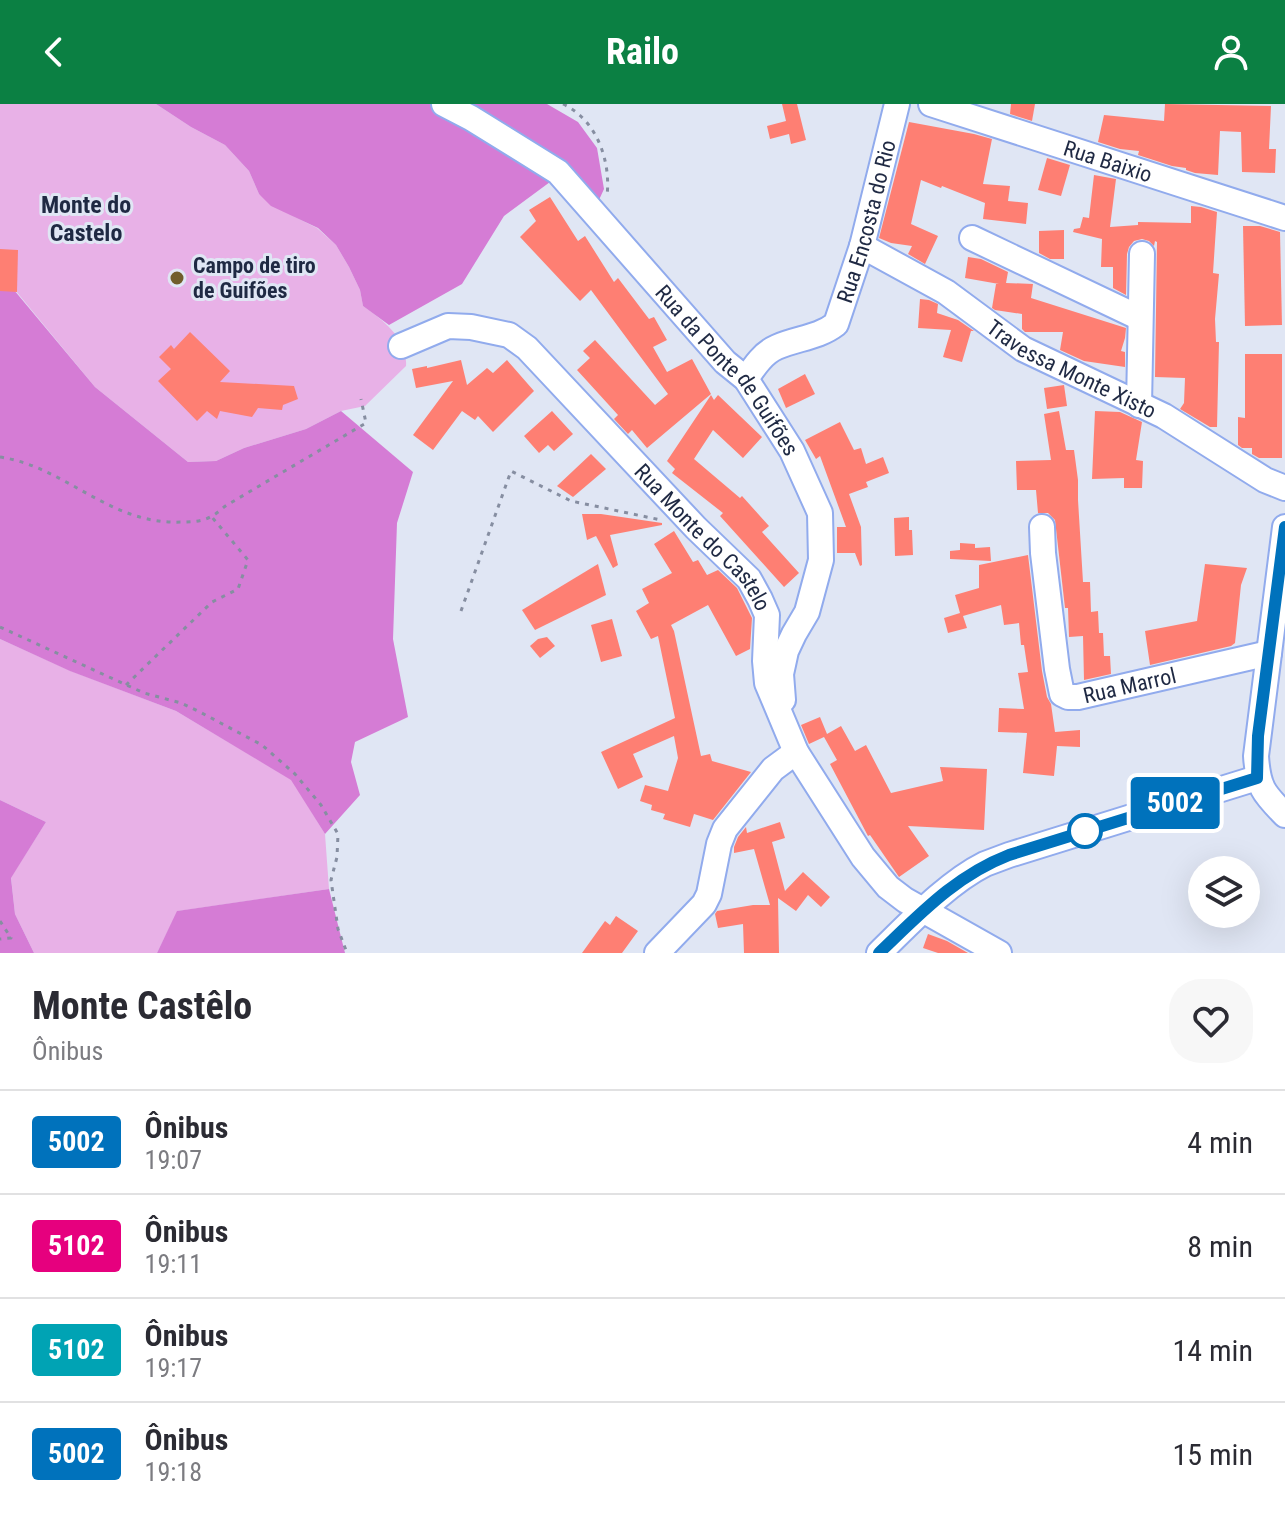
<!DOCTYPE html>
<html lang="pt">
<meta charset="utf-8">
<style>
body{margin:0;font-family:"Roboto Condensed",sans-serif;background:#f7f7f7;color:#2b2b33;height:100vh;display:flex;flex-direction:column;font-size:30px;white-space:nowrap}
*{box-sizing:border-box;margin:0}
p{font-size:26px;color:#7c7c81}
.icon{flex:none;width:44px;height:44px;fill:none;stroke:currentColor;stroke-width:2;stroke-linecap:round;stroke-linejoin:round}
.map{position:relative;height:849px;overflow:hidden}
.side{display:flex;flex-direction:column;background:#fff;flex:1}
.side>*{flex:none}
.badge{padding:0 16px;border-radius:6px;font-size:28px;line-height:52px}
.tools{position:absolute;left:1188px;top:752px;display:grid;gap:16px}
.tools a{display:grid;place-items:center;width:72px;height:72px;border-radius:50%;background:#fff;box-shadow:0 8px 32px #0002;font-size:40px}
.map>.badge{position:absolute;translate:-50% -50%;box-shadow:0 0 0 4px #fff}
.round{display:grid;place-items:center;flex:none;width:84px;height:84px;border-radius:32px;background:#f7f7f7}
.headline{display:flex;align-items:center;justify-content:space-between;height:136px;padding:0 32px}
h1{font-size:38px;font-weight:700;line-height:60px}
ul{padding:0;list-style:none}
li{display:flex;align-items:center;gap:24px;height:104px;padding:0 32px;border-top:2px solid #e1e1e2}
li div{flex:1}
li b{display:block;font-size:30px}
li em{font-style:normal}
li .badge{min-width:88px;font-weight:700;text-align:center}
header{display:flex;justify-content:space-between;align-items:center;height:104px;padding:0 32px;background:#0b8043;color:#fff;font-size:36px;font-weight:700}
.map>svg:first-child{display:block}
.green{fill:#e8b1e7}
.forest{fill:#d57cd5}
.building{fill:#fe7f73}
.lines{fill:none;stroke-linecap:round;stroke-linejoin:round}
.minor-casing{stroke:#91abed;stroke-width:28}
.path{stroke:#868ea1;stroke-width:3;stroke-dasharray:4 6;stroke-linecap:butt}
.minor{stroke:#fff;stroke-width:24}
.line-casing{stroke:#fff;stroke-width:18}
.line{stroke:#0072bc;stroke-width:12}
.poi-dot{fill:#715d2c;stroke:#e0e6f4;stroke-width:3}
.stop-dot{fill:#fff;stroke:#0072bc;stroke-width:4}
.labels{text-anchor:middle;stroke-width:6;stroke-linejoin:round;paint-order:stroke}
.street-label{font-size:22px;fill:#1f2943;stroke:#e0e6f4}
.poi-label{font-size:22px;font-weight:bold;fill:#1f2943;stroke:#e0e6f4;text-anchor:start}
.neighbourhood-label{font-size:24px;font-weight:bold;fill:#1f2943;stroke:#e0e6f4}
</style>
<header><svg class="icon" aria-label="back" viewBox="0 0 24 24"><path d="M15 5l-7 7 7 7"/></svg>Railo<svg class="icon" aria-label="person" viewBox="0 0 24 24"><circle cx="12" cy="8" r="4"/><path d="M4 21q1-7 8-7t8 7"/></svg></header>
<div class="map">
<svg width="1285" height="849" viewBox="0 0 1285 849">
<rect width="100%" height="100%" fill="#e0e6f4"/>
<g class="green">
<path d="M0,0H156L191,23L225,41L249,67L259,90L295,113L317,124L336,141L349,163L360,186L363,202C383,216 408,235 406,262L365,302L341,307L306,325L244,344L216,357L188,358L95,283L15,186H0Z"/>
<path d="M0,535L71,567L176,607L292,676L325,730L329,785L178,807L157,849H34L15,810L11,773L46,718L0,696Z"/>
</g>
<g class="forest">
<path d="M156,0H434L457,12L471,0H547L578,18L597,44L604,85L593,109L557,69L550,78L504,112L462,180L389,221L363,202L360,186L349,163L336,141L318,124L271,102L259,90L249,67L225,41L191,23Z"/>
<path d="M14,186L95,283L188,358L216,357L244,344L306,325L341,307L413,368L397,419L393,535L408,613L355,638L351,658L360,691L325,730L291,676L176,607L70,567L0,535V187Z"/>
<path d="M0,696L46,718L11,774L15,810L34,849H0Z"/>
<path d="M329,785L345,849H157L177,807Z"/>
</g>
<g class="building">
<path d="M782,0H797L806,36L791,40L789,30L770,35L767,22L786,17Z"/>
<path d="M1011,0H1035L1032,17L1010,10Z"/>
<path d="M1165,0L1271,2L1269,45H1276L1275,69L1242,68L1241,28L1220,27L1218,71L1195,69L1186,66V64L1172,62L1138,51L1139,47L1120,45L1098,38L1104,11L1164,17Z"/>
<path d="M909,18L974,30L992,35L983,80L1010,82L1008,97L1028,99L1026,120L983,115L985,99L942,82L941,84L921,76L911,120L938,132L925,160L908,150L912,142L891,139L879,134Z"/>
<path d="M1047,54L1070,61L1061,92L1038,86Z"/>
<path d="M1094,71L1116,75L1110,123L1138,121V118L1191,119V102L1201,103L1217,108L1213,169L1219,170L1215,215L1216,238H1219L1217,323H1210L1180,305L1184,299L1185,274L1155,273L1157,138L1155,137L1154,142L1149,137L1142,135L1134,137L1129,143L1127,150L1126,191L1113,184V163H1101L1102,135L1073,128L1074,125L1080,124L1083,113L1089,114Z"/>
<path d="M550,93L578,137L585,132L614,178L618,174L649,215L654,213L667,236L653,243L667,268L692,255L711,290L647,344L632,326L628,330L614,315L618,311L577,266L590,254L583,247L595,236L655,301L668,290L591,186L580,197L520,133L536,117L529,106Z"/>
<path d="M1243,122H1260L1280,128L1282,221L1245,222Z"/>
<path d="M1064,126V155H1050L1039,149V127Z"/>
<path d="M0,145L18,146L17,188L0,187Z"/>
<path d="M968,153L981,155L1008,168L1006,179L1033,180L1031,194L1126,224L1125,234L1121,247L1125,248V263L1084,257L1060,246L1063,228H1025L1022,225V210L995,206L992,204L996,180H999L965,174Z"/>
<path d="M920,195L929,196L938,200L937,209L958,216L974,227H971L962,258L943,253L951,226L918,224Z"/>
<path d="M190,228L230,267L220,278L294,282L298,295L283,301L282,306L258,304L252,313L220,307L217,315L207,307L197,317L158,277L171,265L159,253L171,241L174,245Z"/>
<path d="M1245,250H1282V354H1259L1252,350V344H1242L1238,341V313L1245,314Z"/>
<path d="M461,256L467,281L487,264L493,269L507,256L534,287L493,328L478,312L475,316L462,307L433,346L413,331L453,277L416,284L412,265L427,262V264Z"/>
<path d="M805,270L815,290L786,304L778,285Z"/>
<path d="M1064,281L1067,302L1047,305L1044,284Z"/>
<path d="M711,291L714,296L718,291L762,333L743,354L713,326L694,355L740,394L742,392L769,422L762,428L799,469L784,483L720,412L723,409L672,369L675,365L667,357Z"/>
<path d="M552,307L573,330L554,347L548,341L539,349L524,332Z"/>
<path d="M1059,307L1066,346H1074L1078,376V396L1083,478H1090L1091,508L1098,507L1099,529H1103L1104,552H1110L1111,570L1084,576L1083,532L1069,533L1068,504H1065L1055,416L1048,409H1038L1036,386H1017L1016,357L1051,356L1044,310Z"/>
<path d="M1095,307L1120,308L1142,318L1136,356L1143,357L1142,384H1124V374L1092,375Z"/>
<path d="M840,318L854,346L861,344L866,360L883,353L889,369L866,378L868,383L849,390L861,423L862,461L860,462L855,449H837V423H846L820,352L816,355L805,336Z"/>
<path d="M591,350L606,365L573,393L557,382Z"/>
<path d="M582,410H601L662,419V421L610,431L618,461L613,464L596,432L587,436Z"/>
<path d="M909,413V426H912L913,451L895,452L894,414Z"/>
<path d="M674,427L693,458L698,456L707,471L718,466L737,484L752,514L750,545L736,552L708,501L671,521L674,527L701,652L710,650L712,657L751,668L713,716L694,710L690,723L663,715L665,710L651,706L652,701L640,697L645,681L668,687L678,654L674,632L633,650L643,673L618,685L601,648L675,614L658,532L651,535L636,507L649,499L642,485L672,469L654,440Z"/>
<path d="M960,439L975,440V444L990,443L991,457L950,455V447L960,446Z"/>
<path d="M1028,451L1042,567L1047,593L1051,600L1055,628L1080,626V643L1057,642L1054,672L1023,669L1027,629L998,628L999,604L1024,605L1018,569L1028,568L1024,541H1021L1019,519L1004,521L1001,501L963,512L967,524L948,529L944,514L960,509L955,491L979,484V461Z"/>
<path d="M598,460L606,491L535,526L522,506Z"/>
<path d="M1205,460L1247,464L1241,481L1235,539L1231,542L1150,561L1145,527L1197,517Z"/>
<path d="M612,515L622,552L601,558L591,521Z"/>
<path d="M547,533L555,542L540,554L530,542L538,535Z"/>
<path d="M820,613L827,630L841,622L855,647L866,641L891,689L943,677L940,663L987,665L984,726L908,722L929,752L899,773L870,731L868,732L830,660L837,656L824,633L809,640L801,621Z"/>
<path d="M780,718L785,734L772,738L785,787L803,768L830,793L821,803L808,791L796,807L778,794L779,849H744L743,820L718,824L715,810L717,807L753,801H770L754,745L734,749V743L738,733L746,723L747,729Z"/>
<path d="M616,812L638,827L622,849H582L605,817L610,821Z"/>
<path d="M928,830L947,837L968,849H938L923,844Z"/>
</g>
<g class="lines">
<g class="minor-casing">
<g id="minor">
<path id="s1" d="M444,0L471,14L558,68L725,258L746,275L792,347L820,409L821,456L807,508L794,530L786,547L781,570L783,596"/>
<path id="s2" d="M931,0L1285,114"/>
<path d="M972,134L1140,214"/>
<path id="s3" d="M862,142L946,188L1023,245L1164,312L1265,376L1285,384"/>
<path id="s4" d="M401,242L448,222L471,223L509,231L527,244L696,424L749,475L760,495L767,511L765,557L767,579L796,648L863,753L888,783L905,796L999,849"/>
<path id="s5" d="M746,275C754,263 763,249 777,243C797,234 818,234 836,220L862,142L897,0"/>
<path d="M1139,301L1142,150"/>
<path id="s6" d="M1042,423L1043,449L1057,565L1062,590L1068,593H1078L1269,549"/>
<path d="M1285,423L1256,652C1258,683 1263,689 1285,711"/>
<path d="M657,849L704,800L709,790L719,740L725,725L773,665L796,648"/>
<path d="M879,849C910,819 947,779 985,760C993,757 1001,754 1009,751L1257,674"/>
</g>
</g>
<g class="path">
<path d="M563,0C597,16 611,57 607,92"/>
<path d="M0,353C67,363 110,422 183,418C193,418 204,417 212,412C218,409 222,404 227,401L366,319L361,295"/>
<path d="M461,507L511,367L571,397L661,416"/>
<path d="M0,523L144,589L181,599L198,607L262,641L295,670L321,701L338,730L337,753L331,776L338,825L347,849"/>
<path d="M126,581L212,498L238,485L248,456L211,412"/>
<path d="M0,817L11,834L0,835"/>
</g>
<use href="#minor" class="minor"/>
</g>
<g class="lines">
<g class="line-casing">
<path id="line" d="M879,849C920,810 955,772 1009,751L1257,674L1258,632L1285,423"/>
</g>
<use href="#line" class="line"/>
</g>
<circle class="poi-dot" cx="177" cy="174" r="8"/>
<circle class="stop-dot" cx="1085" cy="727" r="16"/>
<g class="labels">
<g class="street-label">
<text dy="8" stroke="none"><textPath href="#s2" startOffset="186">Rua Baixio</textPath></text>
<text dy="8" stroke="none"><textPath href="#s5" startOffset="216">Rua Encosta do Rio</textPath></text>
<text dy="8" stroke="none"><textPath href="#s3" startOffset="244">Travessa Monte Xisto</textPath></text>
<text dy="8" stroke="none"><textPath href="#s1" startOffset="394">Rua da Ponte de Guifões</textPath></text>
<text dy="8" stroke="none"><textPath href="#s4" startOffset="394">Rua Monte do Castelo</textPath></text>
<text dy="8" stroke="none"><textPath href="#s6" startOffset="238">Rua Marrol</textPath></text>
</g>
<g class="poi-label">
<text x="193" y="169">Campo de tiro<tspan x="193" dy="25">de Guifões</tspan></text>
</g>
<g class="neighbourhood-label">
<text x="86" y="109">Monte do<tspan x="86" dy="28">Castelo</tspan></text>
</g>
</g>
</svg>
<div class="tools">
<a><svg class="icon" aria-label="layers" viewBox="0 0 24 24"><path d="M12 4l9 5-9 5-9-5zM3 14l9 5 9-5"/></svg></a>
</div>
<b class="badge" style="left:1175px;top:699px;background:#0072bc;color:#fff">5002</b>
</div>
<section class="side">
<div class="headline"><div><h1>Monte Castêlo</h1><p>Ônibus</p></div><a class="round"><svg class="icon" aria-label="heart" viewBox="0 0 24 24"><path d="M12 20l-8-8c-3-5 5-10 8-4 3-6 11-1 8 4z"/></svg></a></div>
<ul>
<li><span class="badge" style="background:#0072bc;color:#fff">5002</span><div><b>Ônibus</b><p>19:07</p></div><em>4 min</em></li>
<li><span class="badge" style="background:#e6007e;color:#fff">5102</span><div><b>Ônibus</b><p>19:11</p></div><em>8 min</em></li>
<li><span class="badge" style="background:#00a3b4;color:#fff">5102</span><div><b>Ônibus</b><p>19:17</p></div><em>14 min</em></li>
<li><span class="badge" style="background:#0072bc;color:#fff">5002</span><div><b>Ônibus</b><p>19:18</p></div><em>15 min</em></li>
</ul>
</section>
